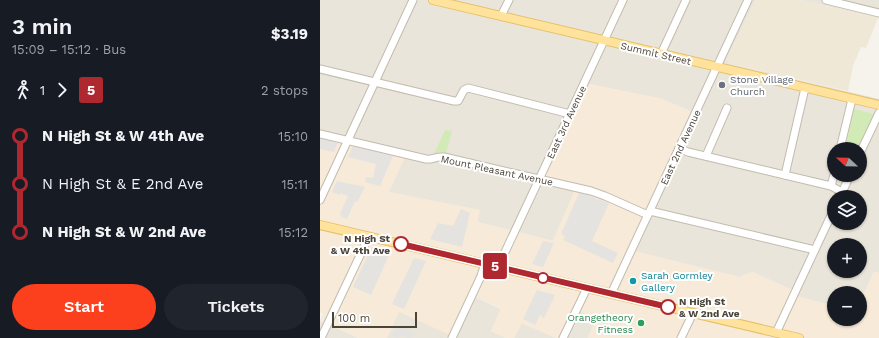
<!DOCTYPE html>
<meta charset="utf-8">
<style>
body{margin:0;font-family:"Work Sans",sans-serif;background:#20242c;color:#f1f3f6;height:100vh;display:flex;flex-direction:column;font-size:15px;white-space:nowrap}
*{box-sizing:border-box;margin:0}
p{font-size:13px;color:#9ea1a6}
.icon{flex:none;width:22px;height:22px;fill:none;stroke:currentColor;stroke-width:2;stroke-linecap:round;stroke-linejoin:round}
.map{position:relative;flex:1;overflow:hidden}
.details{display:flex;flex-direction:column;background:#171b24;width:320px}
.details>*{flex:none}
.badge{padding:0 8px;border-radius:3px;font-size:14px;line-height:26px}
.needle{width:26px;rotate:292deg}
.tools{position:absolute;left:507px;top:142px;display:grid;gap:8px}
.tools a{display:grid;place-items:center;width:40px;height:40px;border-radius:50%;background:#171b24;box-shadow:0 1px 3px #0004;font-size:20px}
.scale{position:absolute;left:12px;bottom:10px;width:85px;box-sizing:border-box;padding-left:4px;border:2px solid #4b4439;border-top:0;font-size:11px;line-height:14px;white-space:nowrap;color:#4b4439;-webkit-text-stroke:3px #fff;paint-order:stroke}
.map>.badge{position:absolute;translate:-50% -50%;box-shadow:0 0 0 2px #fff}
.legs{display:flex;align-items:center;gap:6px;height:44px;padding:0 12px;font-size:13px}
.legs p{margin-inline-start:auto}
.head{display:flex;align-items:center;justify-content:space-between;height:68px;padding:0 12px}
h1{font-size:22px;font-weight:600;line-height:30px}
.cta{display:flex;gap:8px;margin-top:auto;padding:8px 12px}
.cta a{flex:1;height:46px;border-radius:24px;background:#fc3f1d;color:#fff;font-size:16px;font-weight:600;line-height:46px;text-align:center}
.cta a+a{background:#20242c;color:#f1f3f6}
ul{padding:0 12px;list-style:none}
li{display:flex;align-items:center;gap:14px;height:48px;font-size:15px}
li i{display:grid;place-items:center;width:6px;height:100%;margin:0 5px;background:currentColor}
li i::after{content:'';width:10px;height:10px;margin:-5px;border:3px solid;border-radius:50%;background:#171b24}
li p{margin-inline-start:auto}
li:first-child i{background:linear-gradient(#0000 50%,currentColor 0)}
li:last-child i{background:linear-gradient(currentColor 50%,#0000 0)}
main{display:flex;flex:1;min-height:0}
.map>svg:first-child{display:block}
.residential{fill:#eae5da;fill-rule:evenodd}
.commercial{fill:#f7ead8}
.education{fill:#efe8d6}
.green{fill:#d2eab5}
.parking{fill:#e5e3e0}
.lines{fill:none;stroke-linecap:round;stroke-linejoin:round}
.minor-casing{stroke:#c2bbae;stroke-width:9}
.major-casing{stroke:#e6c16a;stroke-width:10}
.minor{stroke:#fff;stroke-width:7}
.major{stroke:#ffe39c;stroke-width:8}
.line-1-casing{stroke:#fff;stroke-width:9}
.line-1{stroke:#af272f;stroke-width:6}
.worship-dot{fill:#6b7280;stroke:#fff;stroke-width:1.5}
.stop-1-dot{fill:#fff;stroke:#af272f;stroke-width:2}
.culture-dot{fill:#0f9aa8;stroke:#fff;stroke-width:1.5}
.leisure-dot{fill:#2e9e5b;stroke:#fff;stroke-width:1.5}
.labels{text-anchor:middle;stroke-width:4;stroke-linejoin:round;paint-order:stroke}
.street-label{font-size:10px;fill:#4b4439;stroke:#fff}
.worship-label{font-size:10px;fill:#5b616d;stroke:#fff;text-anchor:start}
.stop-label{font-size:10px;font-weight:bold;fill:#4b4439;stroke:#fff;text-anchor:end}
.culture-label{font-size:10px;fill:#0d838f;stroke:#fff;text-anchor:start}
.leisure-label{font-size:10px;fill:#27864d;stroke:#fff;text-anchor:end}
</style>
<main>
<section class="details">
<div class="head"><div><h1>3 min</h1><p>15:09 – 15:12 · Bus</p></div><b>$3.19</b></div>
<div class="legs"><svg class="icon" aria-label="walk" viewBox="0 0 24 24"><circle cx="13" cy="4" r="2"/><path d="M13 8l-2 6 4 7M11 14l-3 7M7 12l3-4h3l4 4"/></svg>1<svg class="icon" aria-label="forward" viewBox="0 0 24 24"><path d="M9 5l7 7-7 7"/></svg><b class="badge" style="background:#af272f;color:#fff">5</b><p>2 stops</p></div>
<ul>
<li><i style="color:#af272f"></i><b>N High St &amp; W 4th Ave</b><p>15:10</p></li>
<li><i style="color:#af272f"></i><span>N High St &amp; E 2nd Ave</span><p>15:11</p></li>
<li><i style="color:#af272f"></i><b>N High St &amp; W 2nd Ave</b><p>15:12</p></li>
</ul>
<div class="cta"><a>Start</a><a>Tickets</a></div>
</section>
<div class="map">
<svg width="559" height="338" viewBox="0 0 559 338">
<rect width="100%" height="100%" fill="#f6f3ec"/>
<g class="residential">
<path d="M0,0H436L407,60L409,63L559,99V273L554,272L540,302V293H514V306L476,296L433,272L419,277L310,250L374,113L342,99L264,83L256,188L233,241L157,222L159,210L68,192L86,155L0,135ZM514,149H540V175H514ZM514,197H540V223H514ZM514,245H540V271H514Z"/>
<path d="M479,0H559V19L558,18Z"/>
<path d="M151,295L181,309L171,331L186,338H67L78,312Z"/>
<path d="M256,309L276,319L268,338H243Z"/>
<path d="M0,321L39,338H0Z"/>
<path d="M202,323L236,338H194Z"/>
</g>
<path class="commercial" d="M264,83L342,99L374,113L310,250L419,277L433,272L473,290L477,296L514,306V319H540V302L554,272L559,273V338H268L276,319L256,309L243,338H236L202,323L194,338H186L171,331L181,308L151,295L132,336L79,312L67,338H39L0,321L3,314L0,312V135L86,155L69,192L160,210L157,222L233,241L256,188L218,178Z"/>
<path class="education" d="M436,0H479L558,18L546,48L541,47L533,66L528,91L409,63L407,60Z"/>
<g class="green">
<path d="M534,109L554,114L538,149H525Z"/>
<path d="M125,130L132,131L126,153L121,152L114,154Z"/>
</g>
<g class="parking">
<path d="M0,138L18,142L14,152L0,149Z"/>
<path d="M33,146L73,156L60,186L45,182L46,177L53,178L56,164L28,157Z"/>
<path d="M17,181L45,187L37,202L35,201L27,219L22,217L20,214L28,196L21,193L20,195L12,192Z"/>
<path d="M260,191L278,200L279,199L289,203L272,241L298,253L293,263L243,240L245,236L241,234Z"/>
<path d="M141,209L150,213L142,247L110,239L118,223L133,226Z"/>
<path d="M223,241L234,243L223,267L212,264Z"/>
<path d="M51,248L70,253L51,295L33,287Z"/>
<path d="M94,258L106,261L84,309L72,304Z"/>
<path d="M217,290L235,295L224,318L220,315L215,325L203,319Z"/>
<path d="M78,325L94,332L91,338H87L81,335L79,338H76L72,336Z"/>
</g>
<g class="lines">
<g class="minor-casing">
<g id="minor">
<path d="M506,0L559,13"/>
<path d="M181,16L189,0"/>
<path d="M341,54L366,0"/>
<path d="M0,69L134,101H138L144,90L148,88L250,114"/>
<path d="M0,134L106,159C112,160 117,156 124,157L271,191L285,196L328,215"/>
<path d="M359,148L368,152L511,186L522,192"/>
<path d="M520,149L532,99"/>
<path d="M540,153L559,113"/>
<path d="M386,156L407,108"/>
<path d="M465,175L485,88"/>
<path d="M511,186L514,175"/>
<path d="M520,197L530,175"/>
<path d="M0,200L93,0"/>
<path d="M330,211L495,250"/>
<path d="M178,267L303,0"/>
<path d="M291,294L428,0"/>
<path d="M456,333L514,209"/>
<path d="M1,338L44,247L47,236"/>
<path d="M132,338L161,276L165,263"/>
<path d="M243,338L267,288"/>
<path d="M361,338L373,313"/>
</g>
</g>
<g class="major-casing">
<g id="major">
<path d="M113,0L559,105"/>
<path d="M0,225L479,338"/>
</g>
</g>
<use href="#minor" class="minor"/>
<use href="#major" class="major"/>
</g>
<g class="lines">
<g class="line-1-casing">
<path id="line-1" d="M81,244L348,307"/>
</g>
<use href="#line-1" class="line-1"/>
</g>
<circle class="worship-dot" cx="402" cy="85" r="4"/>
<g class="stop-1-dot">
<circle cx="81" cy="244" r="7"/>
<circle cx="223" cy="278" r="5"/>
<circle cx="348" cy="307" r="7"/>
</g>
<circle class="culture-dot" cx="313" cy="281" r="4"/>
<circle class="leisure-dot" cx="321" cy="323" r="4"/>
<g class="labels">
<g class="street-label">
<text transform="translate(336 53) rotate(13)" y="4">Summit Street</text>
<text transform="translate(246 122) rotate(-65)" y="4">East 3rd Avenue</text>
<text transform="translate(360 147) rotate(-65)" y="4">East 2nd Avenue</text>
<text transform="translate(177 170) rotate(12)" y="4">Mount Pleasant Avenue</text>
</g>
<g class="worship-label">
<text x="410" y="83">Stone Village<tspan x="410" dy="12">Church</tspan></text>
</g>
<g class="stop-label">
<text x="70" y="242">N High St<tspan x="70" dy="12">&amp; W 4th Ave</tspan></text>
<text x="359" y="305" text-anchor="start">N High St<tspan x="359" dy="12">&amp; W 2nd Ave</tspan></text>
</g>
<g class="culture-label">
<text x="321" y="279">Sarah Gormley<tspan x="321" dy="12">Gallery</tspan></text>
</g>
<g class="leisure-label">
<text x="313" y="321">Orangetheory<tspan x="313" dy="12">Fitness</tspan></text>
</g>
</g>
</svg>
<div class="tools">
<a><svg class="needle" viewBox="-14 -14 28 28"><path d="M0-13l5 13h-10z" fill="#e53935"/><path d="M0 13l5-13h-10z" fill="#9ea1a6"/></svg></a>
<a><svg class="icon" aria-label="layers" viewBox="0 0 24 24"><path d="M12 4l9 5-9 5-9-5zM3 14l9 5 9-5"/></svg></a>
<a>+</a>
<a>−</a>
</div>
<div class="scale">100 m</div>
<b class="badge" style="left:175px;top:266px;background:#af272f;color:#fff">5</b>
</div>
</main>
